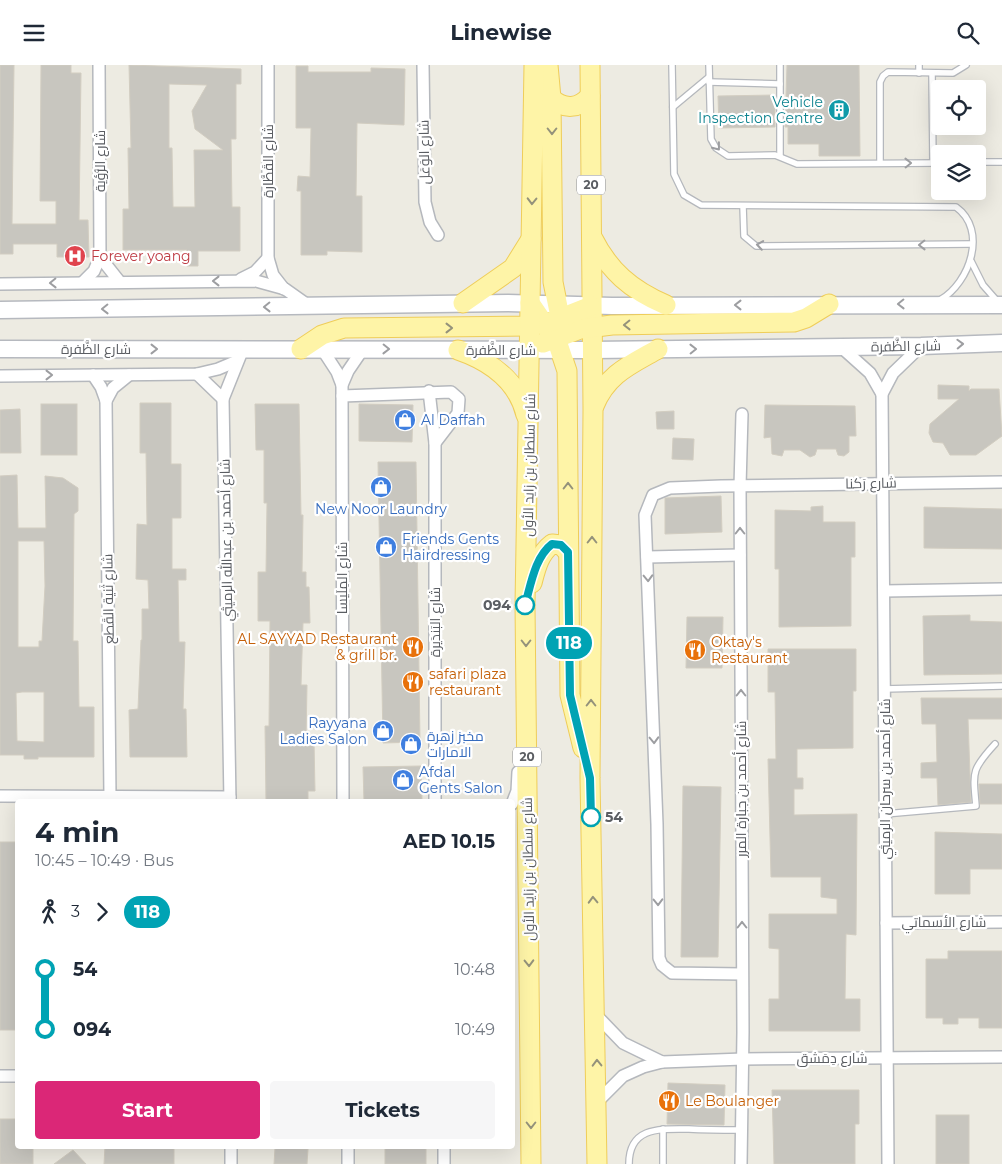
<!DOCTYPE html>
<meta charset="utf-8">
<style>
body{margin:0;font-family:Montserrat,Cairo,sans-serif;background:#f6f6f7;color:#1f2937;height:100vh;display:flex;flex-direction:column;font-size:19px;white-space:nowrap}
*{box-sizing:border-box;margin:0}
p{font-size:16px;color:#747a83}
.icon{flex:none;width:28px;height:28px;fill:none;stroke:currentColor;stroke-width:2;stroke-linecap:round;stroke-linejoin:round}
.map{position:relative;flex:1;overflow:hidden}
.sheet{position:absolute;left:15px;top:734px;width:500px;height:350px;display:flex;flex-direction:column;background:#fff;border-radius:5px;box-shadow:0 5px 20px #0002}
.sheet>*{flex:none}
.badge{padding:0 10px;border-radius:16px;font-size:18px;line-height:32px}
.tools{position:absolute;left:931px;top:15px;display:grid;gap:10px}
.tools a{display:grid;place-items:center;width:55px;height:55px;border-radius:5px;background:#fff;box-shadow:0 5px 20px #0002;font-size:25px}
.map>.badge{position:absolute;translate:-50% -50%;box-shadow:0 0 0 2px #fff}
.legs{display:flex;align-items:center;gap:8px;height:55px;padding:0 20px;font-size:16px}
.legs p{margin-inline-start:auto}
.summary{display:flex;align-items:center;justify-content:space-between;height:85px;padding:0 20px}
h1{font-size:28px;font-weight:700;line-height:38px}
.cta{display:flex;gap:10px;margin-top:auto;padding:10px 20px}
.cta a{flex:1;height:58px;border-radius:5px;background:#db2777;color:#fff;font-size:20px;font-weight:700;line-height:58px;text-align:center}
.cta a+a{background:#f6f6f7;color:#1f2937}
ul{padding:0 20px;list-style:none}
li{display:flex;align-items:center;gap:18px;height:60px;font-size:19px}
li i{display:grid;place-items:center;width:8px;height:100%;margin:0 6px;background:currentColor}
li i::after{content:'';width:12px;height:12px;margin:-6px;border:4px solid;border-radius:50%;background:#fff}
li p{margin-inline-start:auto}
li:first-child i{background:linear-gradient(#0000 50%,currentColor 0)}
li:last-child i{background:linear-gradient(currentColor 50%,#0000 0)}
header{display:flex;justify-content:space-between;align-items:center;height:65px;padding:0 20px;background:#fff;font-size:22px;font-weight:700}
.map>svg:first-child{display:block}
.building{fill:#c8c6bf;stroke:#d2cdc1;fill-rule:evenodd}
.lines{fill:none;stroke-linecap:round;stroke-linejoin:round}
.lane-casing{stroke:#b5b8bd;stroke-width:8}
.street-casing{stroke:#b5b8bd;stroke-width:14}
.secondary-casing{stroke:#b6b9bf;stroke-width:19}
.primary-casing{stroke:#efcd59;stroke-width:21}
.lane{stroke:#fff;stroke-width:5.5}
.street{stroke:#fff;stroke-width:11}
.secondary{stroke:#fff;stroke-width:16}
.primary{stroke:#fef4a7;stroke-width:19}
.oneway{stroke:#94927b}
.oneway2{stroke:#9d9ea1}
.line-1-casing{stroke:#fff;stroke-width:11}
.line-1{stroke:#00a3b4;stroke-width:8}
.stop-1-dot{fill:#fff;stroke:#00a3b4;stroke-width:2.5}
.labels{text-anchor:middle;stroke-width:4.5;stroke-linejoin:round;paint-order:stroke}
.shield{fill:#fff;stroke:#8c8e92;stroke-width:1}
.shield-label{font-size:12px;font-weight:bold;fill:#5b5e63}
.culture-label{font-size:14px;fill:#0d838f;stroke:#fff;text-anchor:end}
.street-label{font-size:14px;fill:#5b5e63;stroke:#fff}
.health-label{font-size:14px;fill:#be3a42;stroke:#fff;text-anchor:start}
.shop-label{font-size:14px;fill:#366cbe;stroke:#fff;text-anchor:start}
.stop-label{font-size:14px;font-weight:bold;fill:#5b5e63;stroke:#fff;text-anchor:end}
.food-label{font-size:14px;fill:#c56008;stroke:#fff;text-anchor:start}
</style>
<header><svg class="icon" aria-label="menu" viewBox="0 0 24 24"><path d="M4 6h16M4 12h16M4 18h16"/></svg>Linewise<svg class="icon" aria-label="search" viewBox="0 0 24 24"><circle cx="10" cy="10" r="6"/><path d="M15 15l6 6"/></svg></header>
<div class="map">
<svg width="1002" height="1099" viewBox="0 0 1002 1099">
<rect width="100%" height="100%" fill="#edebe2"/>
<g class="building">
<path d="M0,0H14L12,159H56V136H40L41,0H71V8H81L79,155H88L89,192H57V179H13V189H0Z"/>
<path d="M129,0L241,4V19H236V74H231L232,142H240V186H198V201H187V185H123V144H129L128,83H131ZM169,19L207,20L192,46L195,64L223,85H194L195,142H173L172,83H169Z"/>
<path d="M787,0H859L860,91H819V79H788V62H785Z"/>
<path d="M296,1H308V7H371V3L405,4L404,60L357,58L356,131H362V187L327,186V190H301V126H297L298,111L310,112L311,63H296Z"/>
<path d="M775,30V62L719,63L718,31Z"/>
<path d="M938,320L969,321V326L971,324H999L1002,371L976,390H950L943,378L933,377L929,368L930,359L959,334H938Z"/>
<path d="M140,338H171V399H181V453H172V504H186V515H178L179,577H185L183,644H186L187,692H130L129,645L138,644L141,575H142V544H149L148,515L136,514L137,459L147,460L146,388H140Z"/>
<rect x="41" y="339" width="36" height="51"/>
<path d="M255,339H299L301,450H303L302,507H306V522H309L310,558H303L301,620H307L306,675H314L315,726H308V736H266L265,661H269L270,556H258V507H266L267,438H264V385H256Z"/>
<path d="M359,339L413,340L412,377L359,376Z"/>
<path d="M765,340L855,341L856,371H849V387L844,391L838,390L836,384H817L815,390L810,392L800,385H784L782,391L772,389L771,372L764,373Z"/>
<path d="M20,344L21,388H0V345Z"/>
<path d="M674,346V364H657L656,347Z"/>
<path d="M673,373L694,374L693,395L672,394Z"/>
<path d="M378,397H416L420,677L383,678Z"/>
<path d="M17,410L18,463H46L45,411L63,413L78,423V446L74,449L73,576H78L79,642H94V692H38V694H24V690H0V411ZM18,476H44L45,521L42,576H39V582H18ZM22,627H44V677L17,676L16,628Z"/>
<path d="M721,431L722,467L665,469V433Z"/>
<path d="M823,441V457H855V492H851V561L779,562V504H775V445L811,446V442Z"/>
<path d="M924,442L1002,444V484L924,483Z"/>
<path d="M970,550V556L1002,557V609L924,610L923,551Z"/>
<path d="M687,552H723L722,603H686Z"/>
<path d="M768,584H856V626H853V683L797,684V713H803V724H794V750L857,749L856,870L846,869L845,934H860V966H769V934H779V884L769,883V849H837V834L821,832V812H771L768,694H776L775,627H768Z"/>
<path d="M921,633H1002V654H968L971,737L938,740L937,713H921V698L937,697L936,659H922Z"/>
<path d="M421,701L422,736H364L363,702Z"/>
<path d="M979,719H1002V739H980Z"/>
<path d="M683,721L721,722L718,892H681Z"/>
<path d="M935,767L1002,769V804H970V829H935Z"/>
<rect x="0" y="777" width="18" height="188"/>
<path d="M948,886H1002V963H979V953H958V959H943V953H926V894H948Z"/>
<path d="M668,1018L725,1020L724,1060L667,1059Z"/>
<path d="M772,1025H859V1059H855V1099H774Z"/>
<rect x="936" y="1050" width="33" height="49"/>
<path d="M0,1054H18V1081H33V1099H0Z"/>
<path d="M105,1081H174V1099H104Z"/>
<rect x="385" y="1081" width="41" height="18"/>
<path d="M275,1083L308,1084L307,1099H274Z"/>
<path d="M73,1085L86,1099H54Z"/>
</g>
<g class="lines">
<g class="lane-casing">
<g id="lane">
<path d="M672,0L674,109L684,130L701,140L956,142C988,165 970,218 940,235"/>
<path d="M709,0L711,74L716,83L728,91L775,90L797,99L940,98"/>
<path d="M780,0V91"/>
<path d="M919,8V0"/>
<path d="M932,8L933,98"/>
<path d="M709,17L780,19"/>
<path d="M673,42L709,12"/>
<path d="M978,97H1002"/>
<path d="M880,98V17L883,11L888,7L953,8L966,0"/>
<path d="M743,141L744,171L756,181L971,179"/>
<path d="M971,196L983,220L997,236"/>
<path d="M884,624L1002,621"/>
<path d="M885,749L976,741C973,707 971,705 995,679"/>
<path d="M629,1099C629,1061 661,1064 689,1064C706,1065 723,1065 740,1065"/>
<path d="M663,1099V1064"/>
</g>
</g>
<g class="street-casing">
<g id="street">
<path d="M268,0V193L273,210L284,224"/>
<path d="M423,0L425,137L430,157L438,170"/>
<path d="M100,192L119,216"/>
<path d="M241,214L255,207L268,193"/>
<path d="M83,217L94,206L100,192L99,0"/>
<path d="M0,219L256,216L285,224L309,241"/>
<path d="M841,282L870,308L882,329"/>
<path d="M322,284L337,307L342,320"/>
<path d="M197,309L223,334"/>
<path d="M93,310L101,322L106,336L110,732"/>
<path d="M0,311L197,309L218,304L237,296"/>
<path d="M429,326L435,378V736"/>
<path d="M342,331L451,327L459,334L458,348L435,378"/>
<path d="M106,336L113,323L129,310"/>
<path d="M647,492L740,490"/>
<path d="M884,526L1002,524"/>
<path d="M0,731L230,732"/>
<path d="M230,736L223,334L243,284"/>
<path d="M343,736L342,320L348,306L363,284"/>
<path d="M512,739L517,726L518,707"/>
<path d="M886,858L1002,857"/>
<path d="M742,909L672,908L662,900L659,893L657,759L645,450L653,430L670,423L721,421L1002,417"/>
<path d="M596,950L623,978L662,997"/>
<path d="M0,1011H18"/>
<path d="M597,1037L623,1011L643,1002L662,997L743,994L1002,992"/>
<path d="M231,1081V1099"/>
<path d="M348,1081V1099"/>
<path d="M444,1081V1099"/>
<path d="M741,1099L743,967L740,421L742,349"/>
<path d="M888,1099L882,329L893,308L921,281"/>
</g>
</g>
<g class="secondary-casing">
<g id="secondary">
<path d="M0,245L508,238L612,241L1002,240"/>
<path d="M0,284L592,285L921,281L1002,278"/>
</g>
</g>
<g class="primary-casing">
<g id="primary">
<path d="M548,0L551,33L553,217L559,247L567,262"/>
<path d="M590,0L593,345L590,713L597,1099"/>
<path d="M551,33C564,45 579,44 590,31"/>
<path d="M592,172C609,206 631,225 666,240"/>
<path d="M463,238L513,203L531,174"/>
<path d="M530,238L558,279L567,306L570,630L583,683"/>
<path d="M543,278L580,264L612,260L794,257L806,253L829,239"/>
<path d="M301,284L322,270L344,263L531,261L553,256L591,241"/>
<path d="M458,285C490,296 518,316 526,350"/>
<path d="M594,341C607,309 630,300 658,284"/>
<path d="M532,518C536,503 539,489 552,479L561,480L568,487"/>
<path d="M531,1099L525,540L534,0"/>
</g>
</g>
<use href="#lane" class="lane"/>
<use href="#street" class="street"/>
<use href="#secondary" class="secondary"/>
<use href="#primary" class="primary"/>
</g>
<defs><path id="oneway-chevron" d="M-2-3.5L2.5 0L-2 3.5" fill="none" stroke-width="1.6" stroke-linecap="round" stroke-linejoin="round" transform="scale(1.25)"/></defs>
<g class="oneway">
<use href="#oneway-chevron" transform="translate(552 66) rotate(90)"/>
<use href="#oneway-chevron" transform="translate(532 136) rotate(91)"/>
<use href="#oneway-chevron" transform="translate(627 260) rotate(179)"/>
<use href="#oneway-chevron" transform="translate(449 263)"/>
<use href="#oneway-chevron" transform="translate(568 421) rotate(-90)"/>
<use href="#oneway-chevron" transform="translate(592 475) rotate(-90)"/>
<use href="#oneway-chevron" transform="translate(526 578) rotate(90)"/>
<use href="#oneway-chevron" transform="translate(591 638) rotate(-90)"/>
<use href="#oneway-chevron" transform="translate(593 835) rotate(-92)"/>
<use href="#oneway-chevron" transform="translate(529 898) rotate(89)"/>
<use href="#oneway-chevron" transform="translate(597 998) rotate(-91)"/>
<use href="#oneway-chevron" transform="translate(531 1060) rotate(90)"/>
</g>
<g class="oneway2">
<use href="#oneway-chevron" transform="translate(717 82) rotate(52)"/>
<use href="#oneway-chevron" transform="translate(908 98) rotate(-1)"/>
<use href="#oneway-chevron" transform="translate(760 180) rotate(-171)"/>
<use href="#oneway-chevron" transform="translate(922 180) rotate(179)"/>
<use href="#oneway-chevron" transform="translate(216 216) rotate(180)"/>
<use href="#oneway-chevron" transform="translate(53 218) rotate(179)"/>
<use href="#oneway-chevron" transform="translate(901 239) rotate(179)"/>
<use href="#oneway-chevron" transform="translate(738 240) rotate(180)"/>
<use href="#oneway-chevron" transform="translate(267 242) rotate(179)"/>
<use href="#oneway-chevron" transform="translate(105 244) rotate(179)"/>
<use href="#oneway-chevron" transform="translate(960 279) rotate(-2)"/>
<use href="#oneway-chevron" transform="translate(154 284)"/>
<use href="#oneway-chevron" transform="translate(386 284) rotate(1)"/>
<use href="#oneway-chevron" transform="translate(693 284) rotate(-1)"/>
<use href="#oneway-chevron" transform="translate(49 310)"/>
<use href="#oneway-chevron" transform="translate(740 466) rotate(-90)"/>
<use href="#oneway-chevron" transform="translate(648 513) rotate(88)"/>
<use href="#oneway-chevron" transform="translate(741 628) rotate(-90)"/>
<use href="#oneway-chevron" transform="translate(654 675) rotate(88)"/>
<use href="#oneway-chevron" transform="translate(658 837) rotate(89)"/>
<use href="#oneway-chevron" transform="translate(742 860) rotate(-90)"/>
</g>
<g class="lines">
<g class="line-1-casing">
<path id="line-1" d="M525,540C531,519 535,492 552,479L561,480L568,487L570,630L590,713L591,752"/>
</g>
<use href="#line-1" class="line-1"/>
</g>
<defs>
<g id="building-disc" transform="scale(1.125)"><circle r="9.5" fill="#0f9aa8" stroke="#fff"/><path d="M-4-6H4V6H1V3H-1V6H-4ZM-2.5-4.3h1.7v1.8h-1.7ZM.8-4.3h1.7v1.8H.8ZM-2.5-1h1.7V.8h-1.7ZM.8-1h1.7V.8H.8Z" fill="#fff"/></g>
<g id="hospital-disc" transform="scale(1.125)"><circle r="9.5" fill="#e0444e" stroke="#fff"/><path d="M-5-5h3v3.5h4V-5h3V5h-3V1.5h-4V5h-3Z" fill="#fff"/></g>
<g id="shop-disc" transform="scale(1.125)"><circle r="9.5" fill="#3f7fe0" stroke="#fff"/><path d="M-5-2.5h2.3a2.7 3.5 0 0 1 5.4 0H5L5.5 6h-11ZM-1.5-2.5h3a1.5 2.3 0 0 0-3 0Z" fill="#fff"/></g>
<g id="restaurant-disc" transform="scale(1.125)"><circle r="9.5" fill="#e8710a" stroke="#fff"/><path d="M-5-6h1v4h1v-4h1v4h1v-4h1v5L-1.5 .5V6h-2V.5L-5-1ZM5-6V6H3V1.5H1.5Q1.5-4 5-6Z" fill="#fff"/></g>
</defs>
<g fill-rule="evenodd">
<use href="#building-disc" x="839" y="45"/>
<use href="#hospital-disc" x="75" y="191"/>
<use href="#shop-disc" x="405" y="355"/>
<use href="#shop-disc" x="381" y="422"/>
<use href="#shop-disc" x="386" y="482"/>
<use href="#restaurant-disc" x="413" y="582"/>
<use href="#restaurant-disc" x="695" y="585"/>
<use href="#restaurant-disc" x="413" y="617"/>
<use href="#shop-disc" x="383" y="666"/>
<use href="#shop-disc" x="411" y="679"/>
<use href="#shop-disc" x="403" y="715"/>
<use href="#restaurant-disc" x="669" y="1036"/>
</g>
<g class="stop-1-dot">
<circle cx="525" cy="540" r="9"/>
<circle cx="591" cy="752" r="9"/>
</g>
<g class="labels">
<g class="shield">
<rect x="577" y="110.5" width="28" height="19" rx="4"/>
<rect x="513" y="682.5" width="28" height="19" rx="4"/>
</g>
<g class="shield-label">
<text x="591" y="124">20</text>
<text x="527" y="696">20</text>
</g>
<g class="culture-label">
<text x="823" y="42">Vehicle<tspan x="823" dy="16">Inspection Centre</tspan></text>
</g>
<g class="street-label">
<text transform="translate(424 87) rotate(-91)" y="5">شارع الوَعَل</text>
<text transform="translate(100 96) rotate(-90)" y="5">شارع الرُّؤية</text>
<text transform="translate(268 96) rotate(-90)" y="5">شارع القَطَّارة</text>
<text transform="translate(906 281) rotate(-1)" y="5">شارع الظَّفرة</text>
<text x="96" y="289">شارع الظَّفرة</text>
<text x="501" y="290">شارع الظَّفرة</text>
<text transform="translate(529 400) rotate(-89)" y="5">شارع سلطان بن زايد الأول</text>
<text transform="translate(871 418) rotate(-1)" y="5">شارع رَكنا</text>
<text transform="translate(226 475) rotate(-91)" y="5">شارع أحمد بن عبدالله الرميثي</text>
<text transform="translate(342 513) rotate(-90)" y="5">شارع المِلَيسا</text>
<text transform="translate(108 534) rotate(-91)" y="5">شارع ثَنية القَطع</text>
<text transform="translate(435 557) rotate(-90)" y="5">شارع البَندَيرة</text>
<text transform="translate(885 714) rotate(-90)" y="5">شارع أحمد بن سرحان الرميثي</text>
<text transform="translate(741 724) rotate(-90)" y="5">شارع أحمد بن جبارة المرر</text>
<text transform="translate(528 804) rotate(-91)" y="5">شارع سلطان بن زايد الأول</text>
<text x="944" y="862">شارع الأسماتي</text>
<text x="832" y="998">شارع دِمَشق</text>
</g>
<g class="health-label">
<text x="91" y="196">Forever yoang</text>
</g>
<g class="shop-label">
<text x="421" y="360">Al Daffah</text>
<text x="381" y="449" text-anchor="middle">New Noor Laundry</text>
<text x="402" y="479">Friends Gents<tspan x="402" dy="16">Hairdressing</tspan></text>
<text x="367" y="663" text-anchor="end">Rayyana<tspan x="367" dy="16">Ladies Salon</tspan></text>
<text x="427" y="676">مخبز زهرة<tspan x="427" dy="16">الامارات</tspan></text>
<text x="419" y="712">Afdal<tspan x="419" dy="16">Gents Salon</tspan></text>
</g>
<g class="stop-label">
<text x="511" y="545">094</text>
<text x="605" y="757" text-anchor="start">54</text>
</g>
<g class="food-label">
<text x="397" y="579" text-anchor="end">AL SAYYAD Restaurant<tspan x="397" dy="16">&amp; grill br.</tspan></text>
<text x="711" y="582">Oktay's<tspan x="711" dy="16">Restaurant</tspan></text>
<text x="429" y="614">safari plaza<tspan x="429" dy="16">restaurant</tspan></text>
<text x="685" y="1041">Le Boulanger</text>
</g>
</g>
</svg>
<div class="tools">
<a><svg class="icon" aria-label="locate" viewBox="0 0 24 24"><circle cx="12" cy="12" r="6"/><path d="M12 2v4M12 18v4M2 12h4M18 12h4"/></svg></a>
<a><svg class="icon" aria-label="layers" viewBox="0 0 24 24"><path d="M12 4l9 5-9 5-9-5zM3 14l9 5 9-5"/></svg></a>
</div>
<b class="badge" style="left:569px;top:578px;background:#00a3b4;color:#fff">118</b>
<section class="sheet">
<div class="summary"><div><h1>4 min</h1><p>10:45 – 10:49 · Bus</p></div><b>AED 10.15</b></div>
<div class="legs"><svg class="icon" aria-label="walk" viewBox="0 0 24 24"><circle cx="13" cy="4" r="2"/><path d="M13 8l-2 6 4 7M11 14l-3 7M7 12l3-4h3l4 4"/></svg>3<svg class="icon" aria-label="forward" viewBox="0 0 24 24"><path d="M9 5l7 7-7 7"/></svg><b class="badge" style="background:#00a3b4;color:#fff">118</b></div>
<ul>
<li><i style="color:#00a3b4"></i><b>54</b><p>10:48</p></li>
<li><i style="color:#00a3b4"></i><b>094</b><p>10:49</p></li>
</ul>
<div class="cta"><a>Start</a><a>Tickets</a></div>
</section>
</div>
